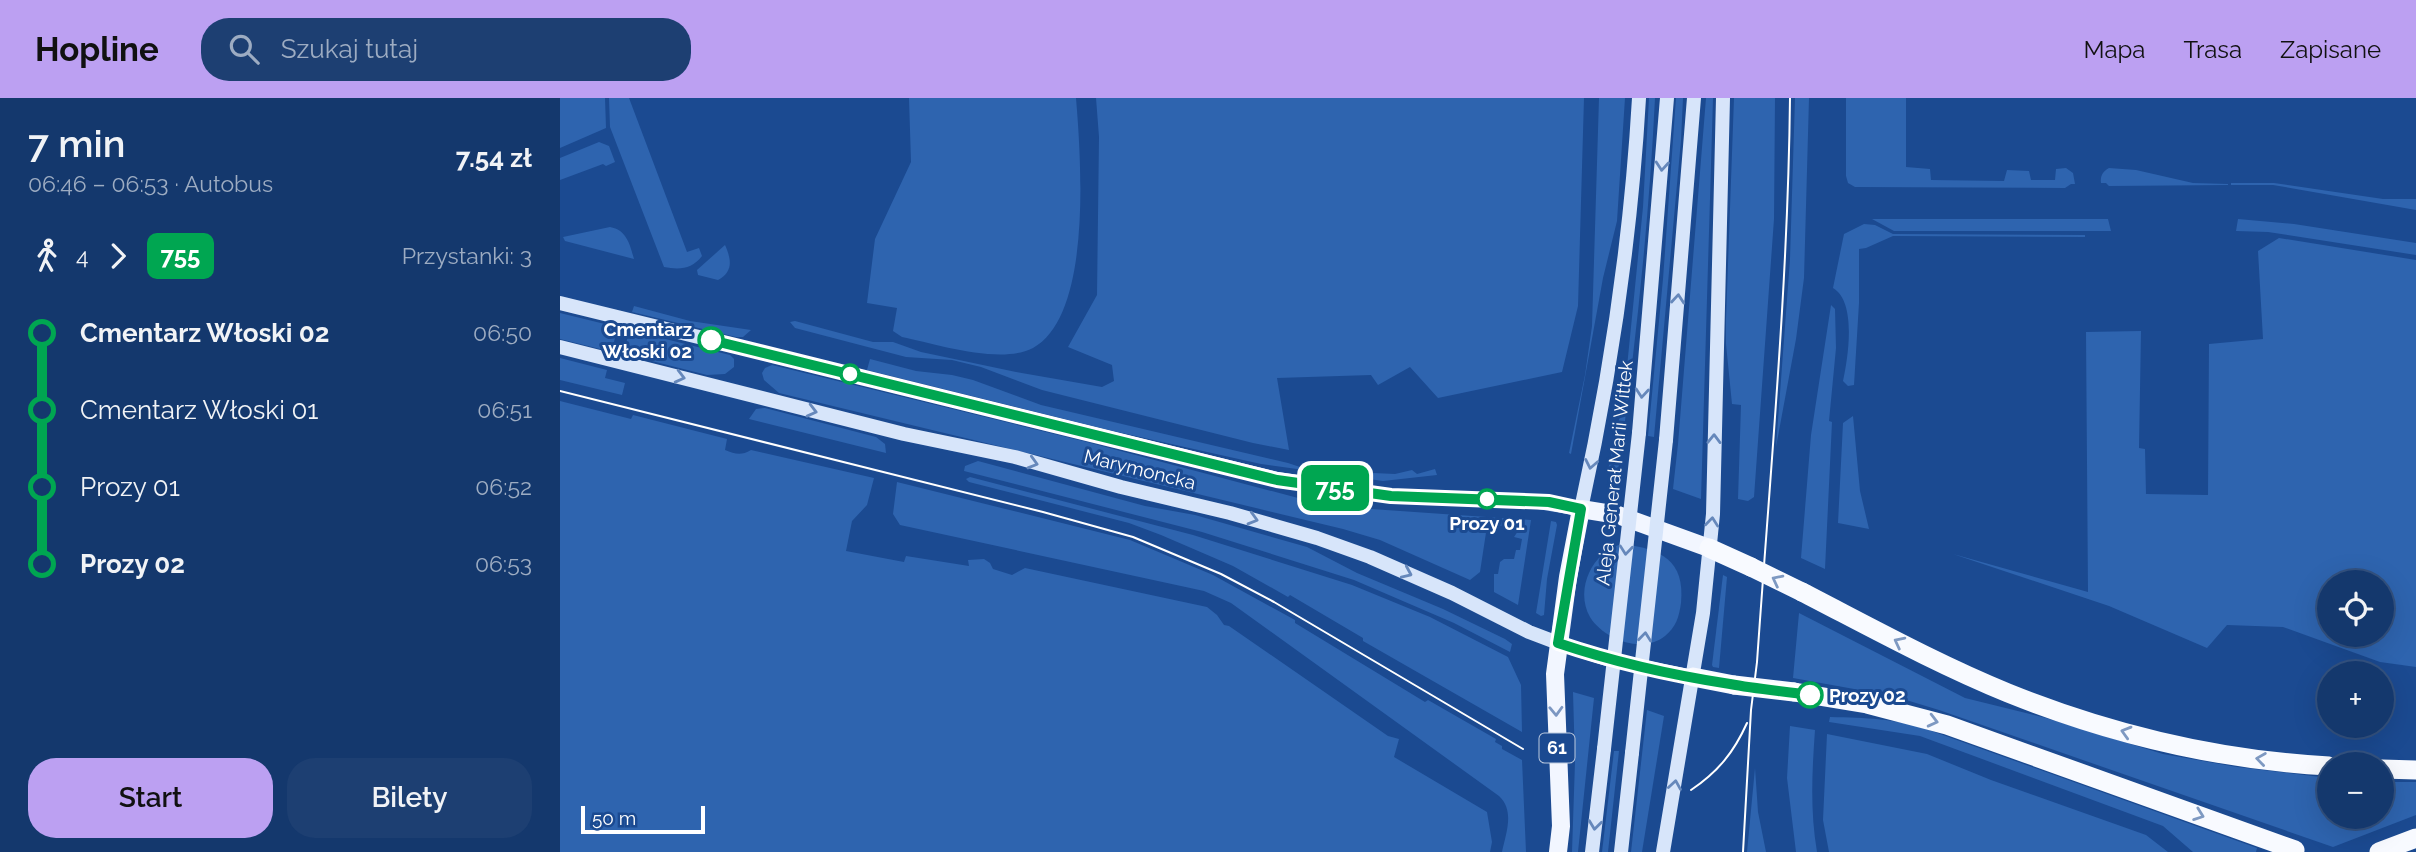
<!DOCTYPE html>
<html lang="pl">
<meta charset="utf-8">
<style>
body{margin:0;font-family:Raleway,sans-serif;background:#1d3f72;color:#f1f3f6;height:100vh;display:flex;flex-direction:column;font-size:26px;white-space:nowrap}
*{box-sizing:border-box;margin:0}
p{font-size:23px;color:#9dacc2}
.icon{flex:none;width:38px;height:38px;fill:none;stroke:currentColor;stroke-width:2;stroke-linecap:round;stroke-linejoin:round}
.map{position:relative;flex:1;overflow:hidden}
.panel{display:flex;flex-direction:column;background:#14386d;width:560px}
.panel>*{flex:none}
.badge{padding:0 14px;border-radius:10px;font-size:24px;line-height:46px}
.buttons{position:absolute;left:1757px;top:472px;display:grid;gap:14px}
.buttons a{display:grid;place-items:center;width:77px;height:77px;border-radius:50%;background:#14386d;box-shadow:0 7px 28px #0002,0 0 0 2px #335280;font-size:35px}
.scale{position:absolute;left:21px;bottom:18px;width:124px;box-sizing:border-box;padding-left:7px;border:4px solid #fff;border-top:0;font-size:19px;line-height:24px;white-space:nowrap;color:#fff;-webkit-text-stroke:5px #1b4a91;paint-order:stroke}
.map>.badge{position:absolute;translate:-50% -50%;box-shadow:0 0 0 4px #fff}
.legs{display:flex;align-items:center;gap:10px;height:77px;padding:0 28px;font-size:23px}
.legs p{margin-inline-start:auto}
.summary{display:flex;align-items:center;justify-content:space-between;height:119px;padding:0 28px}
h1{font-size:38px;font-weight:600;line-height:52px}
.primary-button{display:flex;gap:14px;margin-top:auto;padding:14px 28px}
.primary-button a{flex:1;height:80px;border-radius:28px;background:#bca0f2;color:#111;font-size:28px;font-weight:600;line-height:80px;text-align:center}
.primary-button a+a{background:#1d3f72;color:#f1f3f6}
ul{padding:0 28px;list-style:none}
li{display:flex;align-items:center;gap:24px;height:77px;font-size:26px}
li i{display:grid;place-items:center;width:10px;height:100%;margin:0 9px;background:currentColor}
li i::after{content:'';width:18px;height:18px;margin:-9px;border:5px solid;border-radius:50%;background:#14386d}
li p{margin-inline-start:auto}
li:first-child i{background:linear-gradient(#0000 50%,currentColor 0)}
li:last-child i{background:linear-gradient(currentColor 50%,#0000 0)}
header{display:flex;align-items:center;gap:42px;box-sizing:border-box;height:98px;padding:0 35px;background:#bca0f2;color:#111}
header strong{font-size:33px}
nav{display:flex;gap:38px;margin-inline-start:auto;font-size:24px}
.search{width:490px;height:63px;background:#1d3f72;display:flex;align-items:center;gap:18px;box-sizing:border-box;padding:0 24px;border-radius:28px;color:#9dacc2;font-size:26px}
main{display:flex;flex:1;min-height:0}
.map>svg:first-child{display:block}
.green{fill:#2e64af;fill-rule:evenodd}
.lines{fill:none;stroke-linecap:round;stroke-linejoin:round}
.secondary{stroke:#d7e5fa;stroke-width:14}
.primary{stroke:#f2f6ff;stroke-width:18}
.trunk{stroke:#f8faff;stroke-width:19}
.tram{stroke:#fff;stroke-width:2}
.secondary-bridge{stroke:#d7e5fa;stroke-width:14}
.trunk-bridge{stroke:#f8faff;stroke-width:19}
.oneway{stroke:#68b}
.oneway2{stroke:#7e99c2}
.oneway3{stroke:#7c97c2}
.line-1-casing{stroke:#fff;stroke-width:16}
.line-1{stroke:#00a651;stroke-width:10}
.stop-1-dot{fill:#fff;stroke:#00a651;stroke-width:3.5}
.labels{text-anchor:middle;stroke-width:6;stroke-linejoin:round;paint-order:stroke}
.shield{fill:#1b4a91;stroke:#bbc9de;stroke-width:2}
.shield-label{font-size:18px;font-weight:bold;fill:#fff}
.stop-label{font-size:19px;font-weight:bold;fill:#fff;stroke:#1b4a91;text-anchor:end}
.street-label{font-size:19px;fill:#fff;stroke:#1b4a91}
</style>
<header>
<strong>Hopline</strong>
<div class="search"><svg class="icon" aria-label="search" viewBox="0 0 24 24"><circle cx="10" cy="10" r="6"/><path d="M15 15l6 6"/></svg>Szukaj tutaj</div>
<nav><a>Mapa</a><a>Trasa</a><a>Zapisane</a></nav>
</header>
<main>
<section class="panel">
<div class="summary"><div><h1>7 min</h1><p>06:46 – 06:53 · Autobus</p></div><b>7.54 zł</b></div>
<div class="legs"><svg class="icon" aria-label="walk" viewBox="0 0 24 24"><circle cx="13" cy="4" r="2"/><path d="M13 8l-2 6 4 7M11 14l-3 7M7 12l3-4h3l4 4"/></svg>4<svg class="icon" aria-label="forward" viewBox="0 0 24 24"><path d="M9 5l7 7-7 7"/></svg><b class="badge" style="background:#00a651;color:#fff">755</b><p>Przystanki: 3</p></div>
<ul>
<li><i style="color:#00a651"></i><b>Cmentarz Włoski 02</b><p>06:50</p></li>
<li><i style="color:#00a651"></i><span>Cmentarz Włoski 01</span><p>06:51</p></li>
<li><i style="color:#00a651"></i><span>Prozy 01</span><p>06:52</p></li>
<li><i style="color:#00a651"></i><b>Prozy 02</b><p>06:53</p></li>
</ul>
<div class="primary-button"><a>Start</a><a>Bilety</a></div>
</section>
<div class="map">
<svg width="1856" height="754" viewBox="0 0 1856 754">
<rect width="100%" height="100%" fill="#1b4a91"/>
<g class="green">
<path d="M0,0H45L46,30L0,50Z"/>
<path d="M49,0H69L127,154L139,150L142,158C132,171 120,172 104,169L50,29Z"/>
<path d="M349,0H516C521,59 533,217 473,250C441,267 376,246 342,239L333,233L337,210L307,205L315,141L351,64Z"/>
<path d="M536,0H1024L1018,208L1002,274L878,300L850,269L818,287L811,277L717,280L729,352L693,345L482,292L421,269L392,262L346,259L235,230L230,224L235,223L313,244H333L361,254L456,274L542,289L554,283L552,267L508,249L537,197L539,39Z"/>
<path d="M1039,0H1065L1057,123L1043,180L1011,356L1009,355L1025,277L1032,228Z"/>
<path d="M1089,0H1095C1089,126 1075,251 1058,376L1048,372L1064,299L1083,109Z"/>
<path d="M1116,0H1123L1121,42L1094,339L1088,338L1103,181Z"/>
<path d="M1146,0H1153L1141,401L1113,391L1118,346Z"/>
<path d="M1174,0H1215L1214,121L1194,399L1188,403L1178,401L1181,307L1172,306L1166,246V221Z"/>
<path d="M1235,0H1249L1244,180L1236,241L1216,349L1230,161Z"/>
<path d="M1286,0H1346V69L1370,71L1371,82L1444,83L1447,72L1469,73L1471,82H1495L1496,71L1506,70L1513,75L1515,86H1511L1505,90L1295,89L1288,85L1286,78Z"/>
<path d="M39,44L49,48L55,64L46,68L43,66L0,82V60Z"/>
<path d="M1549,70L1576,72L1633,85L1668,86V87L1549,88L1546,85H1541C1540,78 1543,73 1549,70Z"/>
<path d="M1671,85H1714L1823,101H1856V112L1713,87H1671Z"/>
<path d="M1312,121H1548L1551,133H1334Z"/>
<path d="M1678,121L1734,126L1856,145V157L1708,134L1676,133Z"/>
<path d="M1304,126L1315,127L1333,136L1525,137V139L1333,138L1306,150L1299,151V205L1294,287L1288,288L1283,283C1288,260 1297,204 1273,190L1284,136Z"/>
<path d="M50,129C67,132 70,147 74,161L5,143L3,139Z"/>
<path d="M1719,140L1856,162V569L1820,564L1723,529L1667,527L1647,550L1549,508L1393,456L1528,494L1526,234L1581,233L1579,350L1585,351L1586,396L1648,397L1649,246L1703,241L1698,153ZM1769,485H1822V537H1769Z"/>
<path d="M165,147C171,161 174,173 158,182L138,177L137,172Z"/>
<path d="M1271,207L1275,211L1276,250L1269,323L1272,324L1265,471L1241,460L1251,337Z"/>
<path d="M74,208L130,223L191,232L183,239H176L72,214Z"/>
<path d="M0,215L57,229L52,254L0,241Z"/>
<path d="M69,232L170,257L174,261V269L165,276L147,277L64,256Z"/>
<path d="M0,260L47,272L45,280L65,285L62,297L0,282Z"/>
<path d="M310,261L356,273L392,277L413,282L481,307L728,365L749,372L835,376L852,372L857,376L875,371L877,377L823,383L701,366L544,331L307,272Z"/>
<path d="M212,267L523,343L768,408L971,422L958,507L934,494V476H938L940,464L944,461H954L956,452H960L962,441L954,439L958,433C950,425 938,429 927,428L920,474L910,482L820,442L783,431L219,295L204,282L202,275L205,270Z"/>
<path d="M0,303L71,321L73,317L167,341L165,352C175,356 181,358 191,352L314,380L307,407L292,423L286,453L344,464L346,458L409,468L408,462L424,461L430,465L433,471L452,477L465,470L647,509L657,517L664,527L669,528L828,638L839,641L834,659L927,714L932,744L930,754H0Z"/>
<path d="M205,310L316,339L325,346L326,355L189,321L196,311Z"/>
<path d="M1293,318L1300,393L1309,431L1278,425L1283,325Z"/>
<path d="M418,363L585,408L635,417L747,449L797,475L883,511L945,541L952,546L950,554L894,525L794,482L642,434L404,373L405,368Z"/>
<path d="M410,379L633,437L792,487L870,519L948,559L961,587L962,634L803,543V540L730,497L728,499L673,468L601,437L569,425L409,384L406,381Z"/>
<path d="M337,384L570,442L653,477L735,522V525L865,604L868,602L936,641L935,644L942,648V651L962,662L966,754H942C946,735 955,713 939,698L671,505L644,493L340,427L333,416Z"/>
<path d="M991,423L996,424L997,427L987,481L984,517L981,518L976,515Z"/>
<path d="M1062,446C1101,451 1125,462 1121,505C1119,519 1116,529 1105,538C1083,556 1044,542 1030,519C1014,491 1033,453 1062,446Z"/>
<path d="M1163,477L1167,479L1159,570L1153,569L1152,567Z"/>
<path d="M1239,515L1405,600L1486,620L1603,656L1677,669L1769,680V719H1822V684H1856V717L1773,749L1379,612L1333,598L1233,580Z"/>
<path d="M1013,594L1034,600L1018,754H1012L1015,664Z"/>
<path d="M1087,612L1104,618L1082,754H1071Z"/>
<path d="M1270,619C1307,620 1333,620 1369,632L1697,750L1696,754H1633L1603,728L1360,638L1269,624Z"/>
<path d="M1230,628L1255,632C1252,674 1250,713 1257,754H1236L1227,680Z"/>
<path d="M1267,636L1367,656L1431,682L1586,737L1608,754H1269L1263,722Z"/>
<path d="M1054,653H1059L1048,754H1042Z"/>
<path d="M1195,670L1198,714L1206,754H1187Z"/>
</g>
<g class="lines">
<g class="secondary">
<path d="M0,205L717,381L831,398L979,404L1021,411C1051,275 1071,139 1079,0"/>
<path d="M0,249L344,336L455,359L561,389L670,415L757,440L810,459L892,495L969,534L998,545L1050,562L1133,579"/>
<path d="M1079,335L1107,0"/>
<path d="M1106,342L1134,0"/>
<path d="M1032,754L1044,651"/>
<path d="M1061,754L1072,655"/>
<path d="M1103,754L1143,515L1153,416L1163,0"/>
</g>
<path class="primary" d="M998,754L1001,728L995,576L1008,479L1021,411L1058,417L1149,450"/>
<g class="trunk">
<path d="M1149,450L1191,469"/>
<path d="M1242,494C1310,529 1377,566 1448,595C1550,636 1660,662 1769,668"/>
<path d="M1133,579L1174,587"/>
<path d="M1234,594L1307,606L1387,627L1735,752"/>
<path d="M1822,671L1856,672"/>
<path d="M1819,754L1856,740"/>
</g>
<g class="tram">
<path d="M0,293L483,414L573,439L661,476L714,504L963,651"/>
<path d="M1131,692C1158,674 1174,654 1187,625"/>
<path d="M1183,754L1191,612L1197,564C1210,376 1228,188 1230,0"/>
</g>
<g class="secondary-bridge">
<path d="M1044,651L1079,335"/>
<path d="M1072,655L1106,342"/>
</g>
<g class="trunk-bridge">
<path d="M1191,469L1242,494"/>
<path d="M1174,587L1234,594"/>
</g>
</g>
<defs><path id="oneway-chevron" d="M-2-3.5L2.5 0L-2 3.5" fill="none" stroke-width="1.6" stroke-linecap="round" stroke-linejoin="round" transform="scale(1.75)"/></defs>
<g class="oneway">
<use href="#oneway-chevron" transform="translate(1102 68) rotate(95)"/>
<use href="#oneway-chevron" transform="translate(1118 201) rotate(-85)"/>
<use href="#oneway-chevron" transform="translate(120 279) rotate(14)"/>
<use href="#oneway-chevron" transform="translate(1082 295) rotate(95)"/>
<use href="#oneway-chevron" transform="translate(252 313) rotate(14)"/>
<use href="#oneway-chevron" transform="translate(1154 341) rotate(-89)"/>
<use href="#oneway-chevron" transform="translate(473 365) rotate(16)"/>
<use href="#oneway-chevron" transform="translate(1031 366) rotate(101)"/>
<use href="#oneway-chevron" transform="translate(693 421) rotate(16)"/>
<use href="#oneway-chevron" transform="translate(1152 424) rotate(-84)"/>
<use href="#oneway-chevron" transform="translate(1066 452) rotate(96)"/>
<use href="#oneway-chevron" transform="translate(847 475) rotate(24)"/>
<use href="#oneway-chevron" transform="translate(1085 539) rotate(-84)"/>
<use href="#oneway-chevron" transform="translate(1115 687) rotate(-81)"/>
<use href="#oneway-chevron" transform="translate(1035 727) rotate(97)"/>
</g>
<g class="oneway2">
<use href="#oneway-chevron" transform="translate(1217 482) rotate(-153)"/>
<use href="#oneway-chevron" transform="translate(1339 544) rotate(-153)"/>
<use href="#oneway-chevron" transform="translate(1373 623) rotate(14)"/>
<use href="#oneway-chevron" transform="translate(1566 634) rotate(-164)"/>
<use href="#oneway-chevron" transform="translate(1701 661) rotate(-172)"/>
<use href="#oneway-chevron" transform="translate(1639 717) rotate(20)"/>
</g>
<use class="oneway3" href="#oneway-chevron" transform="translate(996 613) rotate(88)"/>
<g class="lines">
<g class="line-1-casing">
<path id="line-1" d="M151,242L717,382L831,398L989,404L1021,411L998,545C1054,564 1111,577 1170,586C1196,591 1223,593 1250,597"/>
</g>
<use href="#line-1" class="line-1"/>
</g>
<g class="stop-1-dot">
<circle cx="151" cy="242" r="12"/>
<circle cx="290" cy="276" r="9"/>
<circle cx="927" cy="401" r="9"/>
<circle cx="1250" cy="597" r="12"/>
</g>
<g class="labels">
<rect class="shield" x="979.5" y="635.5" width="35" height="29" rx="5"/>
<g class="shield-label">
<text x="997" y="656">61</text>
</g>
<g class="stop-label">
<text x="132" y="238">Cmentarz<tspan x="132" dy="22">Włoski 02</tspan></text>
<text x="927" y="432" text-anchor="middle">Prozy 01</text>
<text x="1269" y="604" text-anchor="start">Prozy 02</text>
</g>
<g class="street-label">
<text transform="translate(580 371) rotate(14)" y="7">Marymoncka</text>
<text transform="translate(1054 375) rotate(-84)" y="7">Aleja Generał Marii Wittek</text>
</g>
</g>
</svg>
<div class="buttons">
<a><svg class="icon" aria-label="locate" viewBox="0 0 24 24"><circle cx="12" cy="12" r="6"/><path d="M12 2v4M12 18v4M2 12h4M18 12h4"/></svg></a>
<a>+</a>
<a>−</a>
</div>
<div class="scale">50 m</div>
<b class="badge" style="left:775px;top:390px;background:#00a651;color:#fff">755</b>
</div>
</main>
